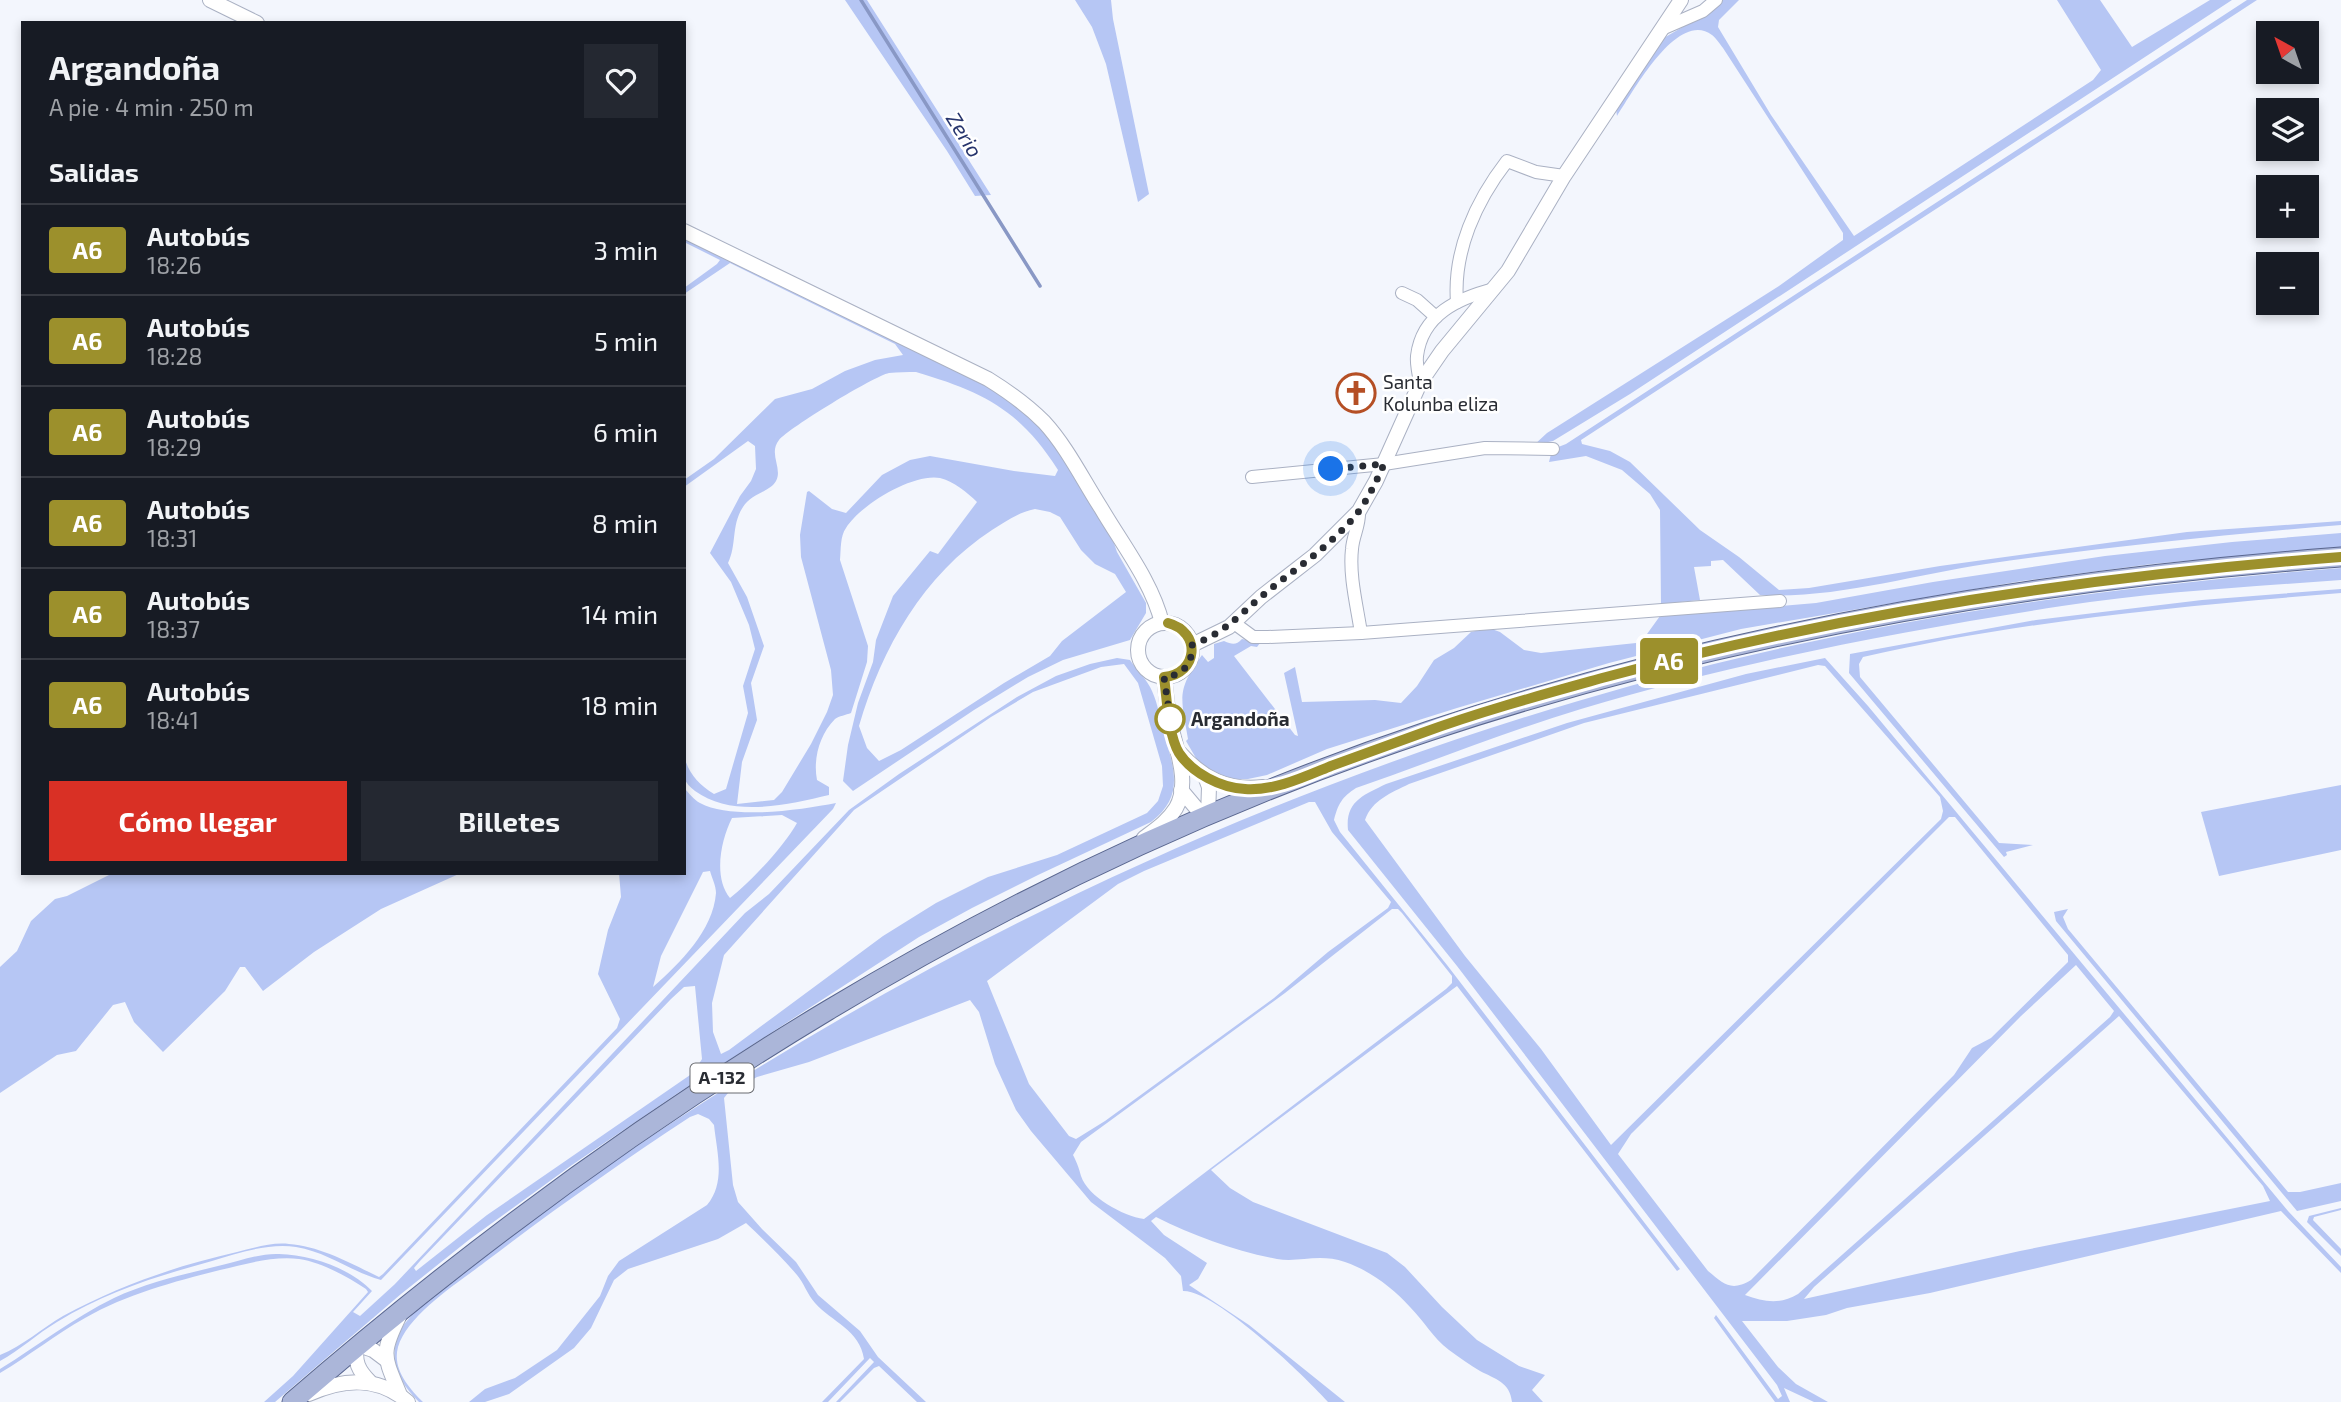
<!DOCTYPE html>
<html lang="es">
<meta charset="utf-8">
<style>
body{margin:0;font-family:"Exo 2",sans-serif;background:#242831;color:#f1f3f6;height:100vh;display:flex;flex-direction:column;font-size:26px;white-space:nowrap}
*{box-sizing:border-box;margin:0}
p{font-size:23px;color:#9ea1a6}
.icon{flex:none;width:38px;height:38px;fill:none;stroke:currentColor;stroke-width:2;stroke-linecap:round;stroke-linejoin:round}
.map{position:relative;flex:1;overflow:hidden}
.details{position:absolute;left:21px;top:21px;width:665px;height:854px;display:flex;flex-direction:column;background:#171b24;border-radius:0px;box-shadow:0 4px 10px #0003}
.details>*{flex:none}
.badge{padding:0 14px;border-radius:5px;font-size:24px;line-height:46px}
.needle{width:46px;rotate:320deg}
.fabs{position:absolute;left:2256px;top:21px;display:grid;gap:14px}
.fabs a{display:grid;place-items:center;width:63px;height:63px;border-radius:0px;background:#171b24;box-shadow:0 4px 10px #0003;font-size:35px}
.you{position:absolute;width:35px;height:35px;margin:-18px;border:5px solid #fff;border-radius:50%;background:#1a73e8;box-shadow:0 0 0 10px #1a73e833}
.map>.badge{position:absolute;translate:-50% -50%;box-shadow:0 0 0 4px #fff}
h2{padding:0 28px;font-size:26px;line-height:63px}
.round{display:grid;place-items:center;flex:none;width:74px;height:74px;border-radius:0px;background:#242831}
.head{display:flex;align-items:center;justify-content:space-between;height:119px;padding:0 28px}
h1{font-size:33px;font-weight:700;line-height:52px}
.action{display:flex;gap:14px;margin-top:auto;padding:14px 28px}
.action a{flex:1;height:80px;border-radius:0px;background:#d93025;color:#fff;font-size:28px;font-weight:700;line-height:80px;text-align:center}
.action a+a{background:#242831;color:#f1f3f6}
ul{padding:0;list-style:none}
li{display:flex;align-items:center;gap:21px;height:91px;padding:0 28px;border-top:2px solid #363941}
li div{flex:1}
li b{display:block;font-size:26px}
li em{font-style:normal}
li .badge{min-width:77px;font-weight:700;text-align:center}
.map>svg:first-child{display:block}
.green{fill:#b6c6f4;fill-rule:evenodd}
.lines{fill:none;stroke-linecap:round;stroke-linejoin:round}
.stream{stroke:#8998c5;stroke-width:3.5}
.minor-casing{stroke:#aab1c3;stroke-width:14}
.tertiary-casing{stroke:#aab1c3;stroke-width:16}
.primary-casing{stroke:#59668f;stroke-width:21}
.minor{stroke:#fff;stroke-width:12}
.tertiary{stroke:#fff;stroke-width:14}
.primary{stroke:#abb6d9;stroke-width:19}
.line-casing{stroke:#fff;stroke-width:16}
.line{stroke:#9c902c;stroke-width:10}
.walk{stroke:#292c33;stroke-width:7;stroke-dasharray:0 12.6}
.stop-dot{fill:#fff;stroke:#9c902c;stroke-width:3.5}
.labels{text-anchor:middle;stroke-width:5;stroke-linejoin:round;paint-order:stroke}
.shield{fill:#fff;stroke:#696b70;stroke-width:2}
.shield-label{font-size:18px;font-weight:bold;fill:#292c33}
.poi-label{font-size:19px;fill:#292c33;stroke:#fff;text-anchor:start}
.stop-label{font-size:19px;font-weight:bold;fill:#292c33;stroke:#fff;text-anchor:start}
.water-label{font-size:21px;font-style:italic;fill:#27356d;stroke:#fff}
</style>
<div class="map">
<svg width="2341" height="1402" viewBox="0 0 2341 1402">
<rect width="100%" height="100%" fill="#f3f6fd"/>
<g class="green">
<path d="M845,0H867L991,195L975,196L947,151Z"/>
<path d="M1075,0H1111L1113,19L1149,194L1138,202L1106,64L1092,27Z"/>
<path d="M1722,0H1739L1719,20L1718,27L1771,115L1854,236L2093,80L2101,70L2057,0H2100L2132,47L2210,0H2232L1630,394L1553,441L1534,445L1547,433L1779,286L1843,240V233L1723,48C1720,44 1716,38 1712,35C1677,9 1632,94 1617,116L1616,109L1662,39L1705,14Z"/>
<path d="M2247,0H2257L1581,440L1582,444L1610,451L1630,462L1700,530L1739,557L1779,590L1809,588L1940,566L2187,532L2341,521V525C2222,535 2104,547 1986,564C1912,575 1836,599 1760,595L1723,560L1711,561V566L1694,567L1700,600L1661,604L1660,510L1650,494L1622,470L1586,456L1549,462L1551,454L1548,451L1566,444Z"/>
<path d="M684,235L1006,394L1050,436L1110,531L1117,552L1146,603V613L1130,640L1063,660L1028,677L974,710L853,791L843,781L848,745L858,703L873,662L876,640L893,596L930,551L938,554L977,502C968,493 953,481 940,478C913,473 860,505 846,528C840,536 841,550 840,560L868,646L867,662L851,713C846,715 839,716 835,719C819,735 813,760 817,780L829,787V795C787,805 732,818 695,791C690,787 686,783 684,778C683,772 684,762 684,756C689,774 698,784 714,794L726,789L748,713L743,686L755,649L749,625L731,582L710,553L740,496L751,481L756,469L755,446L748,441L684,487V480L714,459L775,399L812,389L845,371L875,360L903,355L895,344L730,263L684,294V288L717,264L720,260L684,242ZM916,372C983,392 1019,409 1058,470L1055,476L1014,471L930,456L910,460L882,475L846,513L832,509L809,491L807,492L800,535L801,557L831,670L833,695L827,712L811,744L782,792L774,800L737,804L742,762L757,720L751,683L764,646L747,597L728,563C737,545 731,525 743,507C752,493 770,492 776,481C783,468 768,454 779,440C789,428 874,376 889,373C898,372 907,372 916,372ZM1035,509L1050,512L1060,517L1081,550L1095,564L1115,574L1126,592L1062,641L1050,656L1004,683L901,750L879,761L867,748L859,726C882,648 923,575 992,530C1007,521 1019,512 1035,509Z"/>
<path d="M2341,533V547L2152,564L2022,581L1741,629L1609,663L1457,708L1327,749L1267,775L1248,779H1231L1213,775L1200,765L1186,741L1188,739C1181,697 1176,691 1202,655L1208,662L1214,658V644L1224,641C1233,645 1236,645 1242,639L1260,643L1257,647L1251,646L1234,656L1295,735L1298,736L1284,673L1295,667L1302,702L1375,700L1401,703L1417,686L1434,660L1454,648L1471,632L1489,628L1500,632L1524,650L1541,653L1636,643L1647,634L1660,616L1816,603L1933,582L2105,556L2232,542Z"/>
<path d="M2341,568V580C2248,587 2154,592 2062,606C1900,631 1738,662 1581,709C1505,732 1431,762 1356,788C1342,797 1338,804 1334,820L1340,832L1447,965L1680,1269L1677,1271L1457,986L1211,1170L1230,1188L1253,1202L1387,1253L1405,1267L1442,1307L1477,1340L1519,1366L1545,1375L1532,1390L1543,1402H1512C1510,1382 1495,1379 1480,1371C1470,1365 1459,1357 1449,1350C1433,1338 1424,1321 1410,1307C1393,1288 1369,1270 1345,1262C1318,1253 1299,1263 1277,1259C1235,1251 1194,1236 1156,1217L1151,1221L1164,1235L1207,1263L1198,1279L1189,1285L1249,1325L1345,1402H1328C1305,1376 1215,1290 1183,1291L1181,1276L1165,1258L1091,1202L1031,1131L1016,1110L995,1064L979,1012L970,1000L809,1062L757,1077L728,1093L724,1098L733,1185L738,1202L762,1229L796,1262L818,1295L860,1331L878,1357L926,1402H917L879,1366L874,1368L840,1402H836L874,1362L870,1358L828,1402H822L864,1359C860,1330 832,1322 815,1303C807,1294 804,1283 797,1275C781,1256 764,1240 746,1223L718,1239L628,1269L614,1280L591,1328L574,1348L509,1394L485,1402H469L485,1389L515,1378L557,1350L600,1296L608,1276L619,1261L707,1205C726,1182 717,1153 714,1125L709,1119L698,1114L690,1117C620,1163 552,1211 485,1262C458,1283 408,1314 398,1347C392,1369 409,1388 423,1402H419C400,1383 387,1361 399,1333C410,1306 506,1239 533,1219C894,956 1305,762 1739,658C1937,610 2139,584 2341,568ZM1309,802H1315L1332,832L1391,902L1388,908L1328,952L1274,998L1105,1121L1076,1139L1069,1136L1029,1084L987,981L1118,884L1144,871ZM1392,909H1398L1402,913L1452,976V983L1446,989L1144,1219C1123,1216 1088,1197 1081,1176C1079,1168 1077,1163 1073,1155L1081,1142L1285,993Z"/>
<path d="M2341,589V593C2180,606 2020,621 1863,657L1859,664L1860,677L1999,843L2033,845L2006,852L2007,855L2004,857L1849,673L1850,654L2036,620L2202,600Z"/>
<path d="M1117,658L1130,660C1137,671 1147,679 1152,691C1158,704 1160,719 1164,733C1174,769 1185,796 1151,822L1038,875L972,908L919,937L678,1093L572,1165L470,1239L401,1294L275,1402H264L293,1376L368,1292L366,1289C348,1277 321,1262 299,1259C272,1256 246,1264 220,1270C173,1282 127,1294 85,1318C56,1334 29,1356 0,1373V1369C39,1345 73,1318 114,1298C148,1282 186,1274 222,1265C239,1261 261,1253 279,1254C311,1255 350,1268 372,1291L353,1312L360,1316L395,1284L745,913L769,894L849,810L899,774L1017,697L1056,676L1090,664ZM1124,664L1138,683L1162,766L1163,786L1158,801L1147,813L1057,855L988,877L936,903L883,936L729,1050L721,1054L713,1032L712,1003L724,955L854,810L991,717L1033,692L1101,667ZM695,986L702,1059L693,1073L487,1215L416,1271L414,1268L420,1261L671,999L684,987Z"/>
<path d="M1825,658L1868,706L2288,1211L2341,1267V1273L2281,1211L1930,1293L1847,1308L1826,1315L1787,1321H1742L1778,1367L1796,1384L1828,1402H1814L1784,1388L1790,1402H1775L1714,1318L1716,1315L1778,1399L1782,1396L1777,1385L1457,966L1348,830C1345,801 1364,795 1386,784L1567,723L1746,674ZM1818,665L1825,666L1940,797L1943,811L1941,819L1611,1145L1541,1049L1465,956L1365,820C1372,800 1391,793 1409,784L1584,723ZM1949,817H1955L2068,955V962L1991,1038L1972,1048L1954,1075L1751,1280C1731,1292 1724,1284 1708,1271L1618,1154L1631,1134ZM2076,965L2114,1011L2110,1017L1798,1294C1780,1305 1764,1302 1745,1295L2021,1016ZM2119,1016L2263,1186L2270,1201L2020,1251L1804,1299L1814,1287Z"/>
<path d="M2341,785V850L2219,876L2201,812Z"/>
<path d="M684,788C689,793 694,800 700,803C732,820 800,810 836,803L833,809L381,1280C352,1272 327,1252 296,1247C268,1243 238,1253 212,1261C157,1276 106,1292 57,1322C37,1334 20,1350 0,1361V1355C23,1346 42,1328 63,1316C119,1286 175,1266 237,1252C254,1248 272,1242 289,1244C320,1246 352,1264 379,1277L383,1274L617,1028L620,1019L598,974L608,930L621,897L619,873H684ZM782,815L797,823C785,845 750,883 730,898C713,877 721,840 732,818ZM710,871C712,878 716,886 716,893C713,931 680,963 653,987L661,956L703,872Z"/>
<path d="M113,873H461L381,909L314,952L263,991L245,967H240L225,991L163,1052L134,1022L125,1002L113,1005L76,1051L57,1055L0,1093V967L17,951L31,921L55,899L67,896Z"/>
<path d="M2068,909L2063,917L2068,929L2288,1192H2300L2341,1183V1201L2297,1211L2056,921L2054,912Z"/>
<path d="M2341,1208V1210L2314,1217L2313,1220L2341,1249V1256L2307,1222L2309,1216Z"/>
</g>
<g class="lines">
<path class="stream" d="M861,0L1040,286"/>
<g class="minor-casing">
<g id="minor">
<path d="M1664,28L1703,11L1716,0"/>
<path d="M1402,293L1417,300L1436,317"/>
<path d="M1457,302C1453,251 1476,201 1507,161L1536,172L1564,176"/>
<path d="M1420,383C1419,375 1416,364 1417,356C1422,314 1459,298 1494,289"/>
<path d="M1252,477L1384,464L1485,448L1553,449"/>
<path d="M1359,511C1360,525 1353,535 1352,549C1349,576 1357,606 1361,633"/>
<path d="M1234,623L1253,637H1268L1361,633L1780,601"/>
</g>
</g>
<g class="tertiary-casing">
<g id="tertiary">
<path d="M210,0L257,23"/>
<path d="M684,231L988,379C1009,392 1027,405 1044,422C1067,447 1083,480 1101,508C1122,544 1152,582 1162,623"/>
<circle cx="1165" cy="650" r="27"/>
<path d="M1192,645L1229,627L1261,597L1315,555L1359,511L1376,481L1420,383L1442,351L1508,271L1564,176L1681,0"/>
<path d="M1179,752C1202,778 1227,791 1263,787"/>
<path d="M1181,790L1197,809L1208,816L1209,787L1205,776"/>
<path d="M1144,838C1156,829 1168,821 1176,808C1191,782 1175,747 1170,721C1167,707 1166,692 1164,677"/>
<path d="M400,1315C380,1354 384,1356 400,1395"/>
<path d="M370,1382C359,1371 353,1361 358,1345L373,1350L385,1359"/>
<path d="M309,1394C344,1378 378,1376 408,1402"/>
</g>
</g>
<g class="primary-casing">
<path id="primary" d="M292,1402C625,1113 1008,871 1429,731C1723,633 2032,580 2341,557"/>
</g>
<use href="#minor" class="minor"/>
<use href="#tertiary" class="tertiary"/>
<use href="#primary" class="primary"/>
</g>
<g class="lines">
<g class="line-casing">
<path id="line" d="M1168,623C1202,632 1198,674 1164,677C1167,699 1168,734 1179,753C1192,773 1221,788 1245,789C1275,791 1304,777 1331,766C1361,755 1391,744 1422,733C1482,711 1545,694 1606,677C1846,612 2094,576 2341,557"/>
</g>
<use href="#line" class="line"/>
<path class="walk" d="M1170,719L1171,724L1164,677C1182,676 1193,664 1192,645C1225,632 1235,619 1262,596C1294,569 1332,546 1359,511C1369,497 1377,480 1384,464L1331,469"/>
</g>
<defs>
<g id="church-ring" transform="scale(2.0125)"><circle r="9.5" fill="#fff" stroke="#b54f25" stroke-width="1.5"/><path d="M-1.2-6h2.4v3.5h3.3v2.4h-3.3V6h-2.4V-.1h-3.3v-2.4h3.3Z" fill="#b54f25"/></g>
</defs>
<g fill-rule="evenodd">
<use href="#church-ring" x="1356" y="393"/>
</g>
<circle class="stop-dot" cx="1170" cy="719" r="14"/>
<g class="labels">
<rect class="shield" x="690.5" y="1063.5" width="63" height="29" rx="5"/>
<g class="shield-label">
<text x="722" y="1084">A-132</text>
</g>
<g class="poi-label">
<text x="1383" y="389">Santa<tspan x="1383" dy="22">Kolunba eliza</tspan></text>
</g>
<g class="stop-label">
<text x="1191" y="726">Argandoña</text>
</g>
<g class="water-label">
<text transform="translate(964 135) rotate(58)" y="7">Zerio</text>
</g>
</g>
</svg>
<div class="fabs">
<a><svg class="needle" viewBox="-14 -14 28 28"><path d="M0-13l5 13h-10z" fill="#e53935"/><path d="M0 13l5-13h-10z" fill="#9ea1a6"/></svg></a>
<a><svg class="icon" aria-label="layers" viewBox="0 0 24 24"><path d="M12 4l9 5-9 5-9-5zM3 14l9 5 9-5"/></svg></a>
<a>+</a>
<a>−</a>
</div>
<div class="you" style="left:1331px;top:469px"></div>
<b class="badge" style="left:1669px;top:661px;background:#9c902c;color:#fff">A6</b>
<section class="details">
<div class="head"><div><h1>Argandoña</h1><p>A pie · 4 min · 250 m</p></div><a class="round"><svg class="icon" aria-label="heart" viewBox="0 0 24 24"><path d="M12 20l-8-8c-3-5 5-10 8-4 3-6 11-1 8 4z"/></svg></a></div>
<h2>Salidas</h2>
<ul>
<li><span class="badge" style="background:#9c902c;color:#fff">A6</span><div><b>Autobús</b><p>18:26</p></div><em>3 min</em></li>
<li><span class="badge" style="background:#9c902c;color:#fff">A6</span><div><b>Autobús</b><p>18:28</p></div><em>5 min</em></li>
<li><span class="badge" style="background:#9c902c;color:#fff">A6</span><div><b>Autobús</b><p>18:29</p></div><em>6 min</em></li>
<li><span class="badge" style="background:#9c902c;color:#fff">A6</span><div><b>Autobús</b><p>18:31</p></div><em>8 min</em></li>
<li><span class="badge" style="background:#9c902c;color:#fff">A6</span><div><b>Autobús</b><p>18:37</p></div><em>14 min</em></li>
<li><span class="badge" style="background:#9c902c;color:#fff">A6</span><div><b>Autobús</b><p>18:41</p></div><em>18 min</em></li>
</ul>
<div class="action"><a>Cómo llegar</a><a>Billetes</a></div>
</section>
</div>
